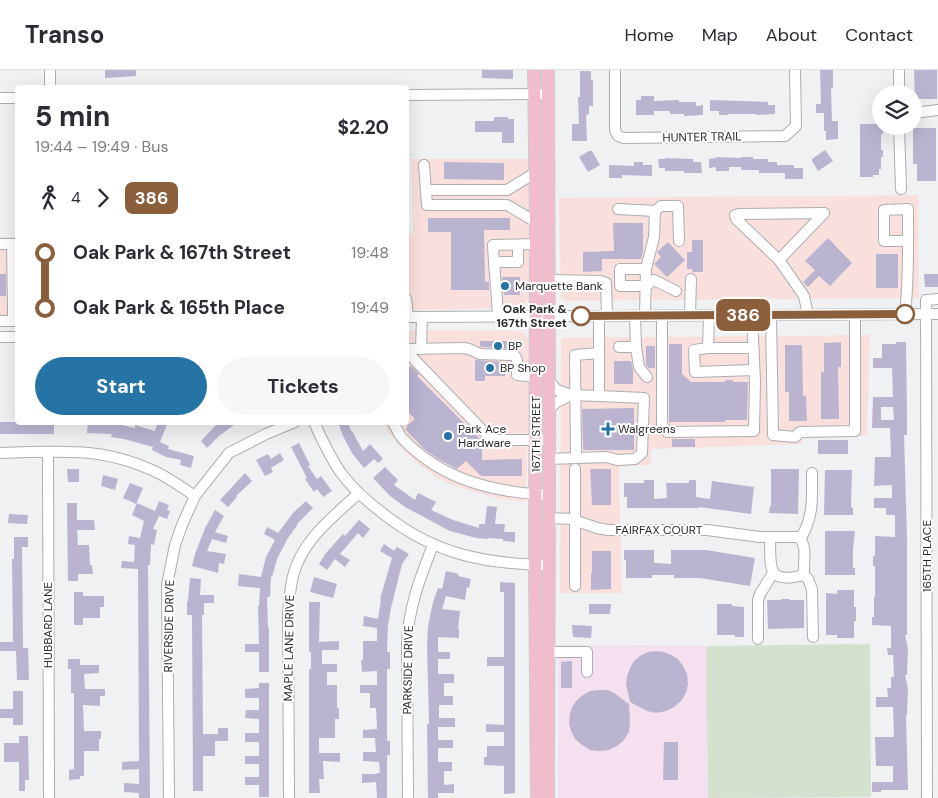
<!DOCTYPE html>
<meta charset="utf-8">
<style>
body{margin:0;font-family:"DM Sans",sans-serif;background:#f7f7f7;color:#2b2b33;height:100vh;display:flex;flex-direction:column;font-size:19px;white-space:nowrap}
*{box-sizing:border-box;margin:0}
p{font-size:16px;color:#7c7c81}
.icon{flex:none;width:28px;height:28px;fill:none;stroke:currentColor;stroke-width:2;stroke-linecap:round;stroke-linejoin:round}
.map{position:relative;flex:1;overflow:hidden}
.side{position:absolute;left:15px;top:15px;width:394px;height:340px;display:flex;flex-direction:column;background:#fff;border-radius:5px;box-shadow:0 5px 20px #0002}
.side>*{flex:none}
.badge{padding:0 10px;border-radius:8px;font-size:18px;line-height:32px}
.tools{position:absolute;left:872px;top:15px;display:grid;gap:10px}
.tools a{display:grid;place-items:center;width:50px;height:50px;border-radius:50%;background:#fff;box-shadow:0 5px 20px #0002;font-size:25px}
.map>.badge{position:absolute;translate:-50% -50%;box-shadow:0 0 0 2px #fff}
.legs{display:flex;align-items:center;gap:8px;height:55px;padding:0 20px;font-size:16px}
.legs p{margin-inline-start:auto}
.headline{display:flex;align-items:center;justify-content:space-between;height:85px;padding:0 20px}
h1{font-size:28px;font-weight:700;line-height:38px}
.action{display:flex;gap:10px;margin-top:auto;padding:10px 20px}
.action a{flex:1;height:58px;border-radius:30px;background:#2674a6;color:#fff;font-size:20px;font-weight:700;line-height:58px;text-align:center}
.action a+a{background:#f7f7f7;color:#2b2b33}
ul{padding:0 20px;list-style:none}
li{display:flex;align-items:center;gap:18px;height:55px;font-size:19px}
li i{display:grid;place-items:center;width:8px;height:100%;margin:0 6px;background:currentColor}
li i::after{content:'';width:12px;height:12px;margin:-6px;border:4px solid;border-radius:50%;background:#fff}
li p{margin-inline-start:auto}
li:first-child i{background:linear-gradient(#0000 50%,currentColor 0)}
li:last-child i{background:linear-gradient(currentColor 50%,#0000 0)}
header{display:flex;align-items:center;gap:30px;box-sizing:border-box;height:70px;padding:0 25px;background:#fff;border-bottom:1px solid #e1e1e2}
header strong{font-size:24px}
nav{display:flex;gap:28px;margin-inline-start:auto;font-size:18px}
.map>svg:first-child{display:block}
.commercial{fill:#fae0dc}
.industrial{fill:#f4e0ef}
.green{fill:#d5e1cf}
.building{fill:#bbb4d1;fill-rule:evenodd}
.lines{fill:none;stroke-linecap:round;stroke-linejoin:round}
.minor-casing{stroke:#acaeb1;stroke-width:12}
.major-casing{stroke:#ccc;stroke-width:14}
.minor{stroke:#fff;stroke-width:10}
.major{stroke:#f1bccc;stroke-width:12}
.line-1-casing{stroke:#fff;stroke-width:11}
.line-1{stroke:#8b5e3c;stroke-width:8}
.poi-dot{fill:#2674a6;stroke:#fff;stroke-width:2}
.stop-1-dot{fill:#fff;stroke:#8b5e3c;stroke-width:2.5}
.labels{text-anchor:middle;stroke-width:4;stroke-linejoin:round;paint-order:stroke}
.street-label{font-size:12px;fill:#292a2b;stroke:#fff}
.poi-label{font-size:12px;fill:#292a2b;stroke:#fff;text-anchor:start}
.stop-label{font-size:12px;font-weight:bold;fill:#292a2b;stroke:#fff;text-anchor:end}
</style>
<header>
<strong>Transo</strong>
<nav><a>Home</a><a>Map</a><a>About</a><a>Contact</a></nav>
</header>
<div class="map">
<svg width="938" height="728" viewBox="0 0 938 728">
<rect width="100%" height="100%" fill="#eff1f3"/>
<g class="commercial">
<path d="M411,89H529V227L525,234L519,238L406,240V164H413Z"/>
<path d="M918,125L919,228L565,231L561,227L559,128Z"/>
<rect x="0" y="167" width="17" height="79"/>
<path d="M406,260L519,261L525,263L530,273L526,432L500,429L455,416L436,407L418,394L403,380L389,363L383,353L406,352Z"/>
<path d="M870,265L867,366L802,367V374L651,379V395L619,397L622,523H560L561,268Z"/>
</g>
<path class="industrial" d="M558,575L706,576L708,728H558Z"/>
<path class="green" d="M870,574L871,727L708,728L706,576Z"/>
<g class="building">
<path d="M105,0H136V6L105,8Z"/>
<path d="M482,0H513V9L482,8Z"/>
<path d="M820,0H833V18H831L832,51H838V69L826,70V61H824V43H816V34H821Z"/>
<path d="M914,0H937V29H915Z"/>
<path d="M580,1H591V10H593V36H589V44L586,45L587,71H572V54H579L578,27H580Z"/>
<path d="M641,26H654V31L679,30V32H696V36L703,35V45L684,46V44H670V41H654V45H636V30H641Z"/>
<path d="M710,30L768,32V35H775V44L756,45V44H728V45H719V41H710Z"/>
<path d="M494,47H508V49H514V73H502V62H475V51H494Z"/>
<path d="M860,54H881V56H883V64H881V80H883V87H881V99H879V105H873V107H860Z"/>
<path d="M913,58H936V111H917V94H913Z"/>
<path d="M825,80L833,91L818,101L812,91V89Z"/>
<path d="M589,81H592L600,95L588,102L579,87Z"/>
<path d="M716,87L741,88V87H753V89H768V92H777V95H794V98H803V109H785V103H759V100H741V97H729V101H716V97L709,98V89L716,88Z"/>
<path d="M665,88L693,89V92H701L702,103H684V101H665V98H659L658,89H665Z"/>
<path d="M444,92L504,93V110L444,109Z"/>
<path d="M634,92H643V95H652V106L622,105V108H609V95L634,96Z"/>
<path d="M428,148H510V160H484L485,212H489V220H451V162H428Z"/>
<path d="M613,153H643V182L641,189H602V201L583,202V182L614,181Z"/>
<path d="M828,168L852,193L830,216L819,206L808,217L803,212L815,200L805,191Z"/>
<path d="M692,170H703V202H693L692,199H687V182H692Z"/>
<path d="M668,172L685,190L667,207L654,194L661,187L657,182Z"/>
<rect x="876" y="184" width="22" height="34"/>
<rect x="0" y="204" width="6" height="22"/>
<path d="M924,204H938V217H925Z"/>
<path d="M502,207H520V225H504Z"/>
<path d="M480,271H516V279L482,277L480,276Z"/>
<path d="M841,272V297H838L839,349H821V302H824V273Z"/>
<path d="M896,272H906L907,346V365H904L907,469V565H905L908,579L907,605H905L908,619L907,645H906L908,720H881V722H872V712H893V696H876L875,667H894L893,637H876V627H888L887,618H891V607H894L893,585H888L887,578H891V556L872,555V547H874V527H875V496H873V486H875V466L895,467V445H886V438H874V428H892V415L874,416L875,387H891L890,358H872L873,327H893L892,298H873V288H882V274H896ZM881,337H893L894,350H881Z"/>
<path d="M669,274H682V304L691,312H725V310H733V312H748L747,350H725V352H669Z"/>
<path d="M785,275H802L803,326H806L807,351H789V322H785Z"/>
<path d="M646,276H655V298H649L646,295Z"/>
<path d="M475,290L505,292V306H485V311H475Z"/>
<path d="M614,291H631L633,300V314H614Z"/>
<path d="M411,296L419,304L417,306L482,371V390L522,389V406H481L466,391L457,399L438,389L424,379L406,360L407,356L415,349L406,340V300Z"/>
<path d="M634,338V380H583L582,339Z"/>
<rect x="0" y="352" width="54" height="12"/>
<path d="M88,352H108L135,358V355L155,361L158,352H168L160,372L169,376L168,379L194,386L191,398L180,395L181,390L166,387L152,380L153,377L124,369L111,367L112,364L87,363Z"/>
<path d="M214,352H238L219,366L207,378L201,371L216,355Z"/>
<path d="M338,352H348L351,361H352L363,381L370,374L383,389L378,393L374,389L364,398L352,383L343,366Z"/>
<rect x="672" y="369" width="23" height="8"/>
<rect x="818" y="370" width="30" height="14"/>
<path d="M299,373L310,395L308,396L317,409L321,406L332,421L323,427L317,419L314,422L305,409L307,408L291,377Z"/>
<path d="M280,383L284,390L271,398L273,402L265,406L256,390L268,384L271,389Z"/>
<path d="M385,397L398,410L394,415L415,430L418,423L436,432L431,440L453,450L479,458V454H485L487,436L497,437L495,454H505L504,462H515V472L503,471V469L488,468V469L476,468L450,461L405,437L390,426L373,408Z"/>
<path d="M67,399H79V412H68Z"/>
<path d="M590,399H611V435H592Z"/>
<path d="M771,399H799L798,444L769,443L770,436H771Z"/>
<path d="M825,400H852L851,437L853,438V445H824Z"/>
<path d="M245,403L252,411L236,426L237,427L228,437L220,430Z"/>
<path d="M103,405L118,409L115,420L101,416Z"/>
<path d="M644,410H654V429L667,428L666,413H689V410H696V427L710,429L712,411L754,417L751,444L699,437V438H627V427H624V413H644Z"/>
<path d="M130,413L143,418L136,434L123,428Z"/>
<path d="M159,431L169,435L167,440L170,441L167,449L159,446L153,459L157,460L154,475L151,474L150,495H148L150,728H139V723L124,722V713L139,714V699L122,700V692L139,691L138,499L121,498L122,491L134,492L135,475L128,474L129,466L140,468L144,451L132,445L137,433L155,441Z"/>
<path d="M306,431L313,438L297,454H298L288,468L277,489L272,507L271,506L270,527H267L268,558H269V602H259V582H245V574H259L258,536H259L260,518L238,516L239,504L261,507L266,487L275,470L264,464L267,457L278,463L293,443Z"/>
<path d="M67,433H77V450H94L95,460H77L78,475H89L90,495H92L93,504H78V511H68Z"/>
<path d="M215,440L224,446L215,462L228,466L226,473L212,469L207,481L226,484L224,494L219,493L218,503L192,496L195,484L205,458Z"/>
<path d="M9,444L28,445L27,454L8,453Z"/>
<path d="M359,450L370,459L363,468L358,463L340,484L350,490L345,497L335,489L327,500L319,494L326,483L343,464L345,466Z"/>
<path d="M825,461H855L853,479V498H855V505H825Z"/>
<path d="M14,467H28V477H22L23,578H28L29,610H17L16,581H0V572H13L12,489H14Z"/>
<path d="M384,474L394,481L397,477L409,484L402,494L391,538L388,555L387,582H390V599H387V671H390V685H387V728H377L376,712L362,713V704H377V703H380L379,692L363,691V682H376L375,668H363V660L377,659L376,638H370V623H360V615H377V601L362,602L361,590H363V571H377V558L363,556L364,546L378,549L381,529H380L392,488L380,481Z"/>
<path d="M624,480H654V493H657L671,494V480H706L755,488L750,516L700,508H674V505H652V508H626V490H624Z"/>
<path d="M592,481H611V519L591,520V503H592Z"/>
<path d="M446,501L459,504L458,506L471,509L469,518L467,517L465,530L446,526L442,539L460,541L458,559H459V568L438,567V582H450V589H438V604H454V613H444V626H453V635H439V648H455V657H438V670H453V678H438V692H452V701H444V715L454,714V723H438V728H428L427,654H429L427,575L428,556L433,532L438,518L442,519Z"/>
<path d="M314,507L337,514L333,528L310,522Z"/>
<path d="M190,508L201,509L200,525H214V533H204V545H202L203,664H218V658H228V671H215V686H203V721H193L192,545H187V531H188Z"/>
<path d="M500,512L515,513V723L504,724V696L484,695V687H487V676H504V662H486V654L504,655V596H487V587H504V522H500Z"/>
<path d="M837,520H854V537H856V551H854V568H837V565H826V523L837,524Z"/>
<path d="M74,522H83V526H104V537H100V548H83V555H74Z"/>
<path d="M781,529H790V530H804V558L768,559L767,530H781Z"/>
<path d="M309,532H320L319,572L339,571V580H322V594H337V602H327V615H337V638H339V649H335V668H319V683H340V692L323,691L324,709H319L320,723H309V599H311V582H309Z"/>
<path d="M589,534H611L610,544H589Z"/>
<path d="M717,534H732V536L744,537V567H735V565H717Z"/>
<path d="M572,555L592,556L591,568L573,567Z"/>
<path d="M656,581L664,582L671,585L678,589L683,596L687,604L688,614L686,623L681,631L674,637L666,641L656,643L647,641L630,632L626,614L627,606L630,598L634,591L640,586L648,582Z"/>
<path d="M68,589H80V595H99V603L84,604L85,619H105V626H100V636L83,635L84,661H101V669H99V681H84V706H80V709L69,710V700L74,699V623H71V599H68Z"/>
<path d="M572,591V618H561V592Z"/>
<path d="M259,613H269V727H259V715H245V707H259V694H245V686H259V672H245V663H259V649L245,648L246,640H259V628H245V619L259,618Z"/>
<path d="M599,620H607L614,623L629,634L630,652L629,662L624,670L617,676L609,680L599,681L590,680L582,675L575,669L571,661L569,653L570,644L572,637L577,630L583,625L590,621Z"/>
<path d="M13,621H23V655H13V648H0V639H13Z"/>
<path d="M19,666H28L29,710H25V721H19V692H4V673H19Z"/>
<path d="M664,672H678V710H663Z"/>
</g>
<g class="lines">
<g class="minor-casing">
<g id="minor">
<path d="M615,0V60L618,66L624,68L785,66L796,56L795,0"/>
<path d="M899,0V24"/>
<path d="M50,18V0"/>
<path d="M406,25L548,24"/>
<path d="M0,28H18"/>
<path d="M914,43L938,40"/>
<path d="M899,56L901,119"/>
<path d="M424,95L427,135H507L536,152"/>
<path d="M426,120H507L535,103"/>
<path d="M618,139L655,141L654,167L646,199"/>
<path d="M655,141L661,136H678L679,171"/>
<path d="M0,174H17"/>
<path d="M12,174L13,236"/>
<path d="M779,190L824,143"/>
<path d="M494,192H518V175"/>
<path d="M549,210L600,211L606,213L607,246"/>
<path d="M406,229L408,247"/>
<path d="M905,244C909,210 908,174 908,139L884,140V171H908"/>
<path d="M690,245L691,209"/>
<path d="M709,245L708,278L694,280L695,302L754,300"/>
<path d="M771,245L773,365L795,367L800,362L855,361V245"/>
<path d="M808,245L804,226L779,190L736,149L735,145L740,144L824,143"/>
<path d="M498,246C497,222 494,199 493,175L536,174"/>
<path d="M645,246L646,199H620V216H646L654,210L676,221"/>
<path d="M662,246V354L667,362L754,361L755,312L752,245"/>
<path d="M406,247L938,244"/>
<path d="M0,251H18"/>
<path d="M13,251V236H18"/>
<path d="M0,267H18"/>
<path d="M619,277H636L635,246"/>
<path d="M636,277L639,297L647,307"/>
<path d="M708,278H753"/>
<path d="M406,279L464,278L469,279L480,284L512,285L515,286L517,290V305L536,307"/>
<path d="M421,279L422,247"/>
<path d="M406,281L490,368L497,370H542"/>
<path d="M549,311L557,320L571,325L599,326V246"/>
<path d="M549,339L557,332L571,325"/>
<path d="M314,352C322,370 330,387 341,403C353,419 369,433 385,445C436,485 486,494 549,495"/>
<path d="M393,352C396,358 399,365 403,369C442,410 493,422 548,425"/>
<path d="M48,382L49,728"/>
<path d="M0,383C23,382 47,381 70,382C98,382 127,389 152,400C168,407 181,417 195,426"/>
<path d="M576,388L575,285L599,283"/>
<path d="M548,389L607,387L617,390L635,389L642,383L644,328L599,326"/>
<path d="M549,448L571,449L597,458L608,460H707L760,467H798C807,474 804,488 804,498V502L800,506C765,514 771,494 770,467"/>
<path d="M801,468C814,445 812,428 812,403"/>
<path d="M803,504L808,509L812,519L813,567"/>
<path d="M575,516V399"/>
<path d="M758,569V530L760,524L773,503"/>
<path d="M549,582H587V602"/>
<path d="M169,728L167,515L175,475L182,455L195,426L229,383L266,364L295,352"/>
<path d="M289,728L288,544C289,531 290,519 293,506C302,470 333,447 359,423"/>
<path d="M408,728L407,575C408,539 420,508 433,475"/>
<path d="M927,728L926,230L938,229"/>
</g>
</g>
<g class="major-casing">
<g id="major">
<path d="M534,0L536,158L535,494L537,728"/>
<path d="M548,728C549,485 550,243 548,0"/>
</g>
</g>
<use href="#minor" class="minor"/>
<use href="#major" class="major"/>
</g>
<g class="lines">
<g class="line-1-casing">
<path id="line-1" d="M581,246L905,244"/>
</g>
<use href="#line-1" class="line-1"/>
</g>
<g class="poi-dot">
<circle cx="505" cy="216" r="5"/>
<circle cx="498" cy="276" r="5"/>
<circle cx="490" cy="298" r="5"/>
<path d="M605.5 351.5h5v5h5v5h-5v5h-5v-5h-5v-5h5z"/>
<circle cx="448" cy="366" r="5"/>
</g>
<g class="stop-1-dot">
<circle cx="905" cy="244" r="9"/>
<circle cx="581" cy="246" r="9"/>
</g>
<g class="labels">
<g class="street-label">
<text transform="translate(702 67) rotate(-1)" y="4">HUNTER TRAIL</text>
<text transform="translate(536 364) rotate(-90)" y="4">167TH STREET</text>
<text x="659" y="464">FAIRFAX COURT</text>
<text transform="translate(927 486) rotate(-90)" y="4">165TH PLACE</text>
<text transform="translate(48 555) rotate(-90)" y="4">HUBBARD LANE</text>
<text transform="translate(169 556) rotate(-89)" y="4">RIVERSIDE DRIVE</text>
<text transform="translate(289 578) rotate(-89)" y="4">MAPLE LANE DRIVE</text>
<text transform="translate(408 600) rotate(-89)" y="4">PARKSIDE DRIVE</text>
</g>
<g class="poi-label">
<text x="515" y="220">Marquette Bank</text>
<text x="508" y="280">BP</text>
<text x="500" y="302">BP Shop</text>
<text x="458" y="363">Park Ace<tspan x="458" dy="14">Hardware</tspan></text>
<text x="618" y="363">Walgreens</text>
</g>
<g class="stop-label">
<text x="567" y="243">Oak Park &amp;<tspan x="567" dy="14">167th Street</tspan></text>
</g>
</g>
</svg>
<div class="tools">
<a><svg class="icon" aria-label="layers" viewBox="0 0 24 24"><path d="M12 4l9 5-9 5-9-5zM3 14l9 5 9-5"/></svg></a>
</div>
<b class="badge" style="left:743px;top:245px;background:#8b5e3c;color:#fff">386</b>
<section class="side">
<div class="headline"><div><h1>5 min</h1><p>19:44 – 19:49 · Bus</p></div><b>$2.20</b></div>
<div class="legs"><svg class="icon" aria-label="walk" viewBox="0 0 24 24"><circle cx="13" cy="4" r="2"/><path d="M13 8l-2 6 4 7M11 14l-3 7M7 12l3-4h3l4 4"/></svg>4<svg class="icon" aria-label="forward" viewBox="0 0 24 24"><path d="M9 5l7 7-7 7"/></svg><b class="badge" style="background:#8b5e3c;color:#fff">386</b></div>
<ul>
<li><i style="color:#8b5e3c"></i><b>Oak Park &amp; 167th Street</b><p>19:48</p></li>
<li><i style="color:#8b5e3c"></i><b>Oak Park &amp; 165th Place</b><p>19:49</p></li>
</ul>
<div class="action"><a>Start</a><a>Tickets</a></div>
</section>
</div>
